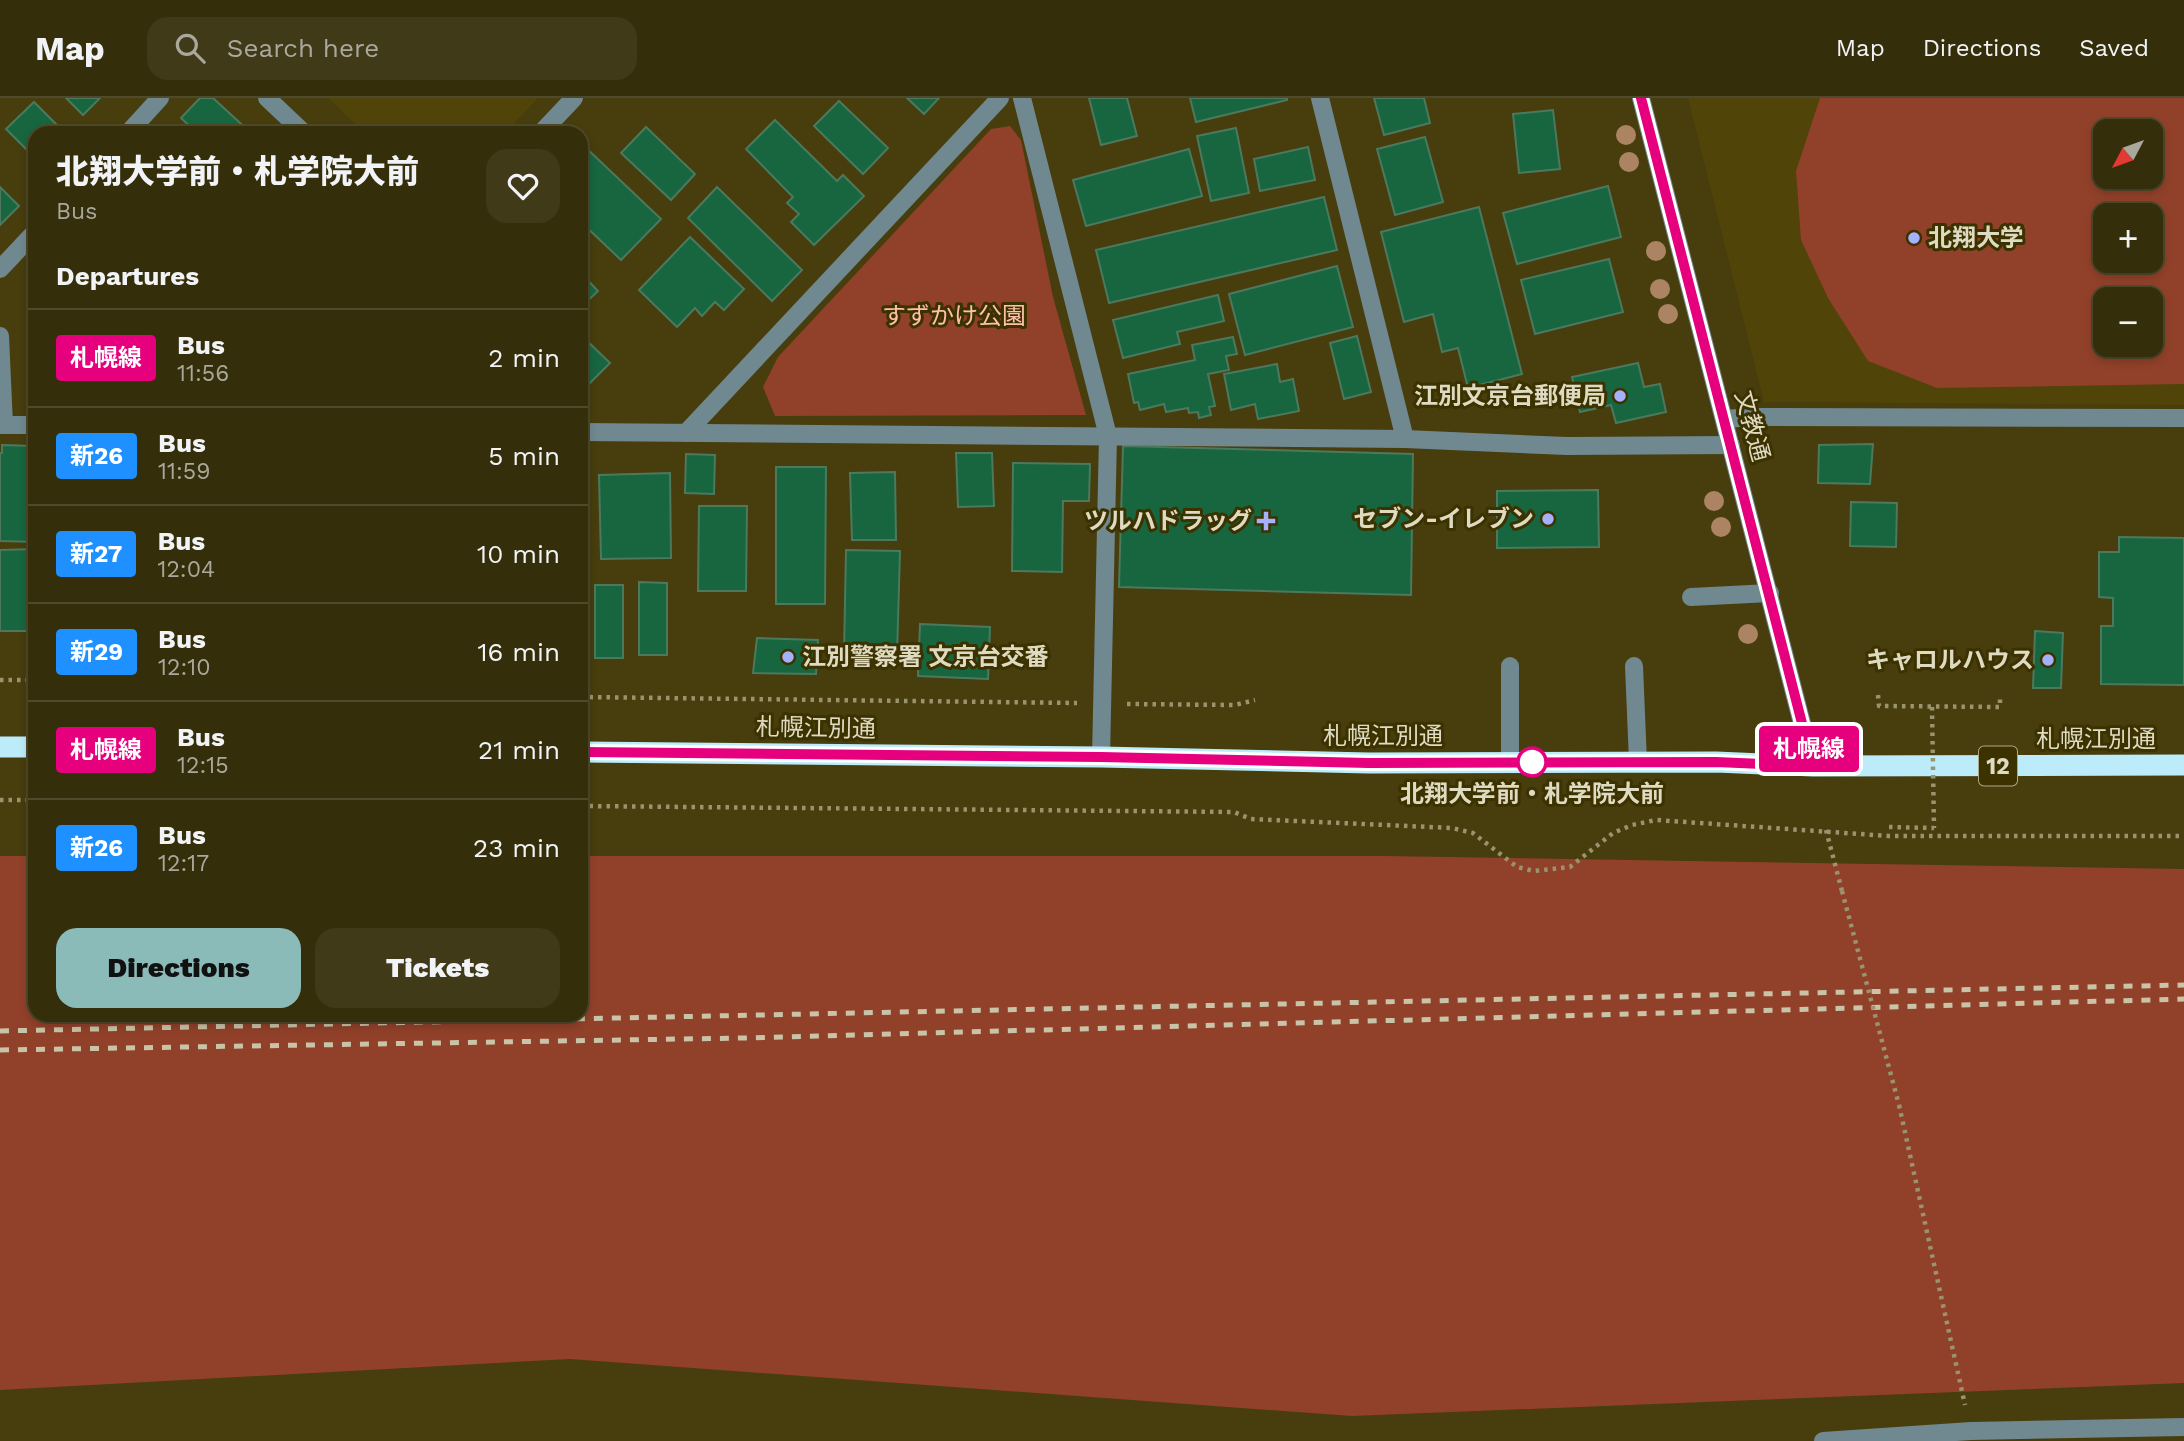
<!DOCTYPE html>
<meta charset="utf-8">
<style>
body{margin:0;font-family:"Work Sans","Noto Sans JP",sans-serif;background:#403a18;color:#f1f3f6;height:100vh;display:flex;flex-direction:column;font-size:26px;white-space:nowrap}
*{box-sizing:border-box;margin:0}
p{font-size:23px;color:#aaa89c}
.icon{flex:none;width:38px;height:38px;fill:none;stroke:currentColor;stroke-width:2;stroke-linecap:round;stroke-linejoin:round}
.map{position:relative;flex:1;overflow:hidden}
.details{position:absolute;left:28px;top:28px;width:560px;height:896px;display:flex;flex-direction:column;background:#352e0a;border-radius:21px;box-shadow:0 4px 10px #0003,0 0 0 2px #4f4a2b}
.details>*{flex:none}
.badge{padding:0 14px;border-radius:5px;font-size:24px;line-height:46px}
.needle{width:46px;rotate:229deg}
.controls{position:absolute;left:2093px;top:21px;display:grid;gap:14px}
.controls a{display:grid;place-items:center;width:70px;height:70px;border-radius:14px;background:#352e0a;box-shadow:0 4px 10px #0003,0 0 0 2px #4f4a2b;font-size:35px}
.map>.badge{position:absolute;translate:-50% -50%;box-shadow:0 0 0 4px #fff}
h2{padding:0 28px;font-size:26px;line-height:63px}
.round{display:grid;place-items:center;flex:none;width:74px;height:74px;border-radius:21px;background:#403a18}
.headline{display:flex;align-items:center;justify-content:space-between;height:119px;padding:0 28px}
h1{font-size:33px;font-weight:800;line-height:52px}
.primary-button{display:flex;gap:14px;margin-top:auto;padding:14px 28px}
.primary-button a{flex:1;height:80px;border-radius:21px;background:#8bbbb9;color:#111;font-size:28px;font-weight:800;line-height:80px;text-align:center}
.primary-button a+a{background:#403a18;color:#f1f3f6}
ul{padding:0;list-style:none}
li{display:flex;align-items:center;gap:21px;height:98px;padding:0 28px;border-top:2px solid #4f4a2b}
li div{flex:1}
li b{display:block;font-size:26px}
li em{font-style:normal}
li .badge{min-width:77px;font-weight:700;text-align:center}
header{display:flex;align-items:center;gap:42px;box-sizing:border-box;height:98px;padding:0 35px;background:#352e0a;border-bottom:2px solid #4f4a2b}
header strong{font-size:33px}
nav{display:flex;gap:38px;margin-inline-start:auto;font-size:24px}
.search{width:490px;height:63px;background:#403a18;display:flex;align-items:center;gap:18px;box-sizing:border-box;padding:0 24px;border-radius:21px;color:#aaa89c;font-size:26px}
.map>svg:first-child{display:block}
.built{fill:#504408;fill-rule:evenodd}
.green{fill:#914129;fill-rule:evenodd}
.building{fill:#176640;stroke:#4c795e;stroke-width:2}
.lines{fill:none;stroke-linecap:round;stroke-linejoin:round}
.path{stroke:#9a9370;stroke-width:4.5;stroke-dasharray:3.5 5;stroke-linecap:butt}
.minor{stroke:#70888f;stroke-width:18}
.highway{stroke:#bcecfa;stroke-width:21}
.rail{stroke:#c9c3a7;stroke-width:5;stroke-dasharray:9 9;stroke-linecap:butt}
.path-bridge{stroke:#9a9370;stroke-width:4.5;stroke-dasharray:3.5 5;stroke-linecap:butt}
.tree{fill:#ac8464}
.line-casing{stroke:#fff;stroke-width:16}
.line{stroke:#e6007e;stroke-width:10}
.poi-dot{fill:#a6b1fc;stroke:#3c3200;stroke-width:2.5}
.stop-dot{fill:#fff;stroke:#e6007e;stroke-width:3.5}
.labels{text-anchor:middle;stroke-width:6;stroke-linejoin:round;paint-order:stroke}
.shield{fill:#3c3200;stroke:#aea888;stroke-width:2}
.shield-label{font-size:23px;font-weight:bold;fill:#dfdac2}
.poi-label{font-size:24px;font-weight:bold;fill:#dfdac2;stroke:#3c3200;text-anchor:end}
.park-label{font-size:24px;fill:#febfac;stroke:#3c3200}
.street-label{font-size:24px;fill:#dfdac2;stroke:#3c3200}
.stop-label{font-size:24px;font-weight:bold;fill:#dfdac2;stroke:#3c3200}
</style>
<header>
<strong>Map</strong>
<div class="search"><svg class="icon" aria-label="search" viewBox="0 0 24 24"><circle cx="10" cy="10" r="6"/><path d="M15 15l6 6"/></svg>Search here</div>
<nav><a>Map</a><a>Directions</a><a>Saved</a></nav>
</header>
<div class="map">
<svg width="2184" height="1343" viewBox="0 0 2184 1343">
<rect width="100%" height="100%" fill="#473d0d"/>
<g class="built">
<path d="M328,0H538L505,35H365Z"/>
<path d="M1688,0H2184V307L1764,304ZM2105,33H2151V79H2105ZM2105,117H2151V163H2105ZM2105,201H2151V247H2105Z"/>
</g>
<g class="green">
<path d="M1820,0H2184V286L1937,290L1868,263L1828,200L1801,142L1796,73ZM2105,33H2151V79H2105ZM2105,117H2151V163H2105ZM2105,201H2151V247H2105Z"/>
<path d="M1010,28L1021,42L1053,199L1086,317L775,318L763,289L778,259L991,31Z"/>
<path d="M0,758H35V917H581V758H1384L2184,771V1285L1352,1318L570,1261L0,1292Z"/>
</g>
<g class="building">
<path d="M66,0H100L83,17Z"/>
<path d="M200,0H213L251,35H197L181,20Z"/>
<path d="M907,0H939L924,16Z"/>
<path d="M1089,0H1127L1137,38L1101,47Z"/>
<path d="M1190,0H1287V2L1196,24Z"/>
<path d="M1374,0H1424L1430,25L1384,37Z"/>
<path d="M839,3L888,50L863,76L814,28Z"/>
<path d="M34,4L65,35H35V60L6,31Z"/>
<path d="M1553,12L1560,71L1519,75L1513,16Z"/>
<path d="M775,22L837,83L843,77L864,98L814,147L791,124L799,116L787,105L793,99L746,51Z"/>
<path d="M646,29L695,76L671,102L621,55Z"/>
<path d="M1236,30L1249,95L1211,103L1197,38Z"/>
<path d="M1425,39L1443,104L1395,117L1377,51Z"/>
<path d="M583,47L661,121L621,162L581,124V49Z"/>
<path d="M1308,49L1315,82L1260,93L1254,61Z"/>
<path d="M1189,51L1202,98L1086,128L1073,82Z"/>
<path d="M1608,88L1621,139L1517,166L1503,115Z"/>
<path d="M0,89L19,108L0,127Z"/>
<path d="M717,89L802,172L772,203L688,120Z"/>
<path d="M1324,99L1337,152L1109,205L1096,152Z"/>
<path d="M1479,109L1522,276L1468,290L1458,250L1442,254L1433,216L1404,224L1381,134Z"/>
<path d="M690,139L744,191L724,212L715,204L702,218L695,210L677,229L639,192Z"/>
<path d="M1609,161L1623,214L1535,236L1521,182Z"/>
<path d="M1337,168L1353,229L1245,257L1229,196Z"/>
<path d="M581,175L598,193L581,209Z"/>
<path d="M1218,197L1224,223L1177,234L1180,246L1123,260L1113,222Z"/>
<path d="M581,237L610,265L581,294Z"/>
<path d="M1357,238L1371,294L1344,301L1330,245Z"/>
<path d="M1233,239L1237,256L1226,258L1229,272L1208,276L1215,308L1209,309L1211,317L1199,320L1198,314L1189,315L1188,310L1166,314L1164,306L1140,312L1138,304L1134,305L1128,276L1195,262L1192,247Z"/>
<rect x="29" y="252" width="6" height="63"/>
<path d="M1638,265L1644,289L1660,286L1666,314L1616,325L1611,307L1580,314L1572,279Z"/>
<path d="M1277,266L1280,284L1293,281L1299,313L1258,321L1255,306L1231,312L1224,276Z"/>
<path d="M1873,346L1870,386L1818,385L1819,347Z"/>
<path d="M2,347L35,348V444L0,443V355H2Z"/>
<path d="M1123,348L1413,356L1411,497L1119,489Z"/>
<rect x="581" y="355" width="5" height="81"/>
<path d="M956,355H992L994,408L958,409Z"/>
<path d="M686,356L715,357L714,396L685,395Z"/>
<path d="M1013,365L1090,366L1089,403H1063L1062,474L1012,473Z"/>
<path d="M776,369H826L825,506H776Z"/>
<path d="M895,374L896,442H852L850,375Z"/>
<path d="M670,375L671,460L601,461L599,377Z"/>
<path d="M1598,392L1599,449L1497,450V393Z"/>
<path d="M1851,404L1897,405L1896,449L1850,448Z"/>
<path d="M699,408H747L746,493H698Z"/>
<path d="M2119,439L2184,440V587L2101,586V528H2113V500L2099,499V454H2119Z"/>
<path d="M35,451V527H32L26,533H0V452Z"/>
<path d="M846,452L900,453L897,557L844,555Z"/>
<path d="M639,484L667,485V557H639Z"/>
<rect x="595" y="487" width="28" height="73"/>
<path d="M920,526L990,529L988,581L918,578Z"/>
<path d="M2035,533L2063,535L2061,590H2033Z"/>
<path d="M757,540L818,542L816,576L753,575Z"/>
</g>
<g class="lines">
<g class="path">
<path d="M0,582H35"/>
<path d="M1878,597L1879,608L2000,609V598"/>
<path d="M581,599L1077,605"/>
<path d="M1127,606L1235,607L1255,602"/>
<path d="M0,702H35"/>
<path d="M581,708L1234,714L1251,721L1452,730L1473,735L1517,769L1534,773L1570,769L1613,735L1632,727L1656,722L1889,738H2184"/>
<path d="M1889,729L1934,730"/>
<path d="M1826,732L1842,793"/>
<path d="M1899,1007L1965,1307"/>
</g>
<g class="minor">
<path d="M267,0L304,35"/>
<path d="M1022,0L1108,338L1101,659"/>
<path d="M1320,0L1405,341"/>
<path d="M1641,0L1813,668"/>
<path d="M128,35L160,0"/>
<path d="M541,35L574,0"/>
<path d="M0,171L35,134"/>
<path d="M0,238L4,327"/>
<path d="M1724,321L1755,319L2184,320"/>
<path d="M0,327H35"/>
<path d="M581,334L1405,341L1567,348L1731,347"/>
<path d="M686,335L1000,0"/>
<path d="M1691,499L1770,495"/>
<path d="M1634,568L1638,664"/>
<path d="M1510,665V568"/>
<path d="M1823,1343L1971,1333L2184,1329"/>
</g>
<g class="highway">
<path d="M0,649H35"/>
<path d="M581,654L1101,659L1369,665L1716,664L1813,668L2184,667"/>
</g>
<g class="rail">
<path d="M0,933L2184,887"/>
<path d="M0,952L744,940L2184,901"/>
</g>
<g class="path-bridge">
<path d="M1932,609L1934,730"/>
<path d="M1842,793L1899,1007"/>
</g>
</g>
<g class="tree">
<circle cx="1626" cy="37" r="10"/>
<circle cx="1629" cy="64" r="10"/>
<circle cx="1656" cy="153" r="10"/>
<circle cx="1660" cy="191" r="10"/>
<circle cx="1668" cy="216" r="10"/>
<circle cx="1714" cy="403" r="10"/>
<circle cx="1721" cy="429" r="10"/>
<circle cx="1748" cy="536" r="10"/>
</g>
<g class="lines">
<g class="line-casing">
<path id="line" d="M581,654L1101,659L1369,665L1716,664L1813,668L1641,0"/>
</g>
<use href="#line" class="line"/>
</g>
<g class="poi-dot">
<circle cx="1914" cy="140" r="7"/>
<circle cx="1620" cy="298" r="7"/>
<circle cx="1548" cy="421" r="7"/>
<path d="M1262.5 412.5h7v7h7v7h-7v7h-7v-7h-7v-7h7z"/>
<circle cx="788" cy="559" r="7"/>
<circle cx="2048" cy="562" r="7"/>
</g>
<circle class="stop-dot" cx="1532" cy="664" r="14"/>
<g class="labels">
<rect class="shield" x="1979" y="648.5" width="38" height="39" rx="5"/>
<g class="shield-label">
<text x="1998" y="676">12</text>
</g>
<g class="poi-label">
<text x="1928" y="148" text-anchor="start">北翔大学</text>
<text x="1606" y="306">江別文京台郵便局</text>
<text x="1534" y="429">セブン-イレブン</text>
<text x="1252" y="431">ツルハドラッグ</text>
<text x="802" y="567" text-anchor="start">江別警察署 文京台交番</text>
<text x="2034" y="570">キャロルハウス</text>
</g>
<g class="park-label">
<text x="954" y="226">すずかけ公園</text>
</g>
<g class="street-label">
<text transform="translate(1752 328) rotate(75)" y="8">文教通</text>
<text transform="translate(816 630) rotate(1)" y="8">札幌江別通</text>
<text x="1383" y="646">札幌江別通</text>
<text x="2096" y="649">札幌江別通</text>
</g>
<g class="stop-label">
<text x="1532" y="704">北翔大学前・札学院大前</text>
</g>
</g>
</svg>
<div class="controls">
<a><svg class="needle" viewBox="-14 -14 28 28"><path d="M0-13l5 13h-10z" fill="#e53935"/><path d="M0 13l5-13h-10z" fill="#aaa89c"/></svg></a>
<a>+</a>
<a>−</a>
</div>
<b class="badge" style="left:1809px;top:651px;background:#e6007e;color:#fff">札幌線</b>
<section class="details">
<div class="headline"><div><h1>北翔大学前・札学院大前</h1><p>Bus</p></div><a class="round"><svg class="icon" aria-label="heart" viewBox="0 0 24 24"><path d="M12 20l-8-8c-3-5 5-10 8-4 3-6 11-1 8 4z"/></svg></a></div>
<h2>Departures</h2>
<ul>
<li><span class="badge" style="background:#e6007e;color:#fff">札幌線</span><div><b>Bus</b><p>11:56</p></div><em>2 min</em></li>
<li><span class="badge" style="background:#1e90ff;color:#fff">新26</span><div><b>Bus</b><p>11:59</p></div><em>5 min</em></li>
<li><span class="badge" style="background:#1e90ff;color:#fff">新27</span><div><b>Bus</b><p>12:04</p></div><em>10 min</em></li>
<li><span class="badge" style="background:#1e90ff;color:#fff">新29</span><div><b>Bus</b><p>12:10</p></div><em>16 min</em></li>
<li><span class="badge" style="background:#e6007e;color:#fff">札幌線</span><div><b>Bus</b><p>12:15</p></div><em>21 min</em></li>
<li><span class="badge" style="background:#1e90ff;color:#fff">新26</span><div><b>Bus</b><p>12:17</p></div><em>23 min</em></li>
</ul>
<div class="primary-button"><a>Directions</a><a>Tickets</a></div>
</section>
</div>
